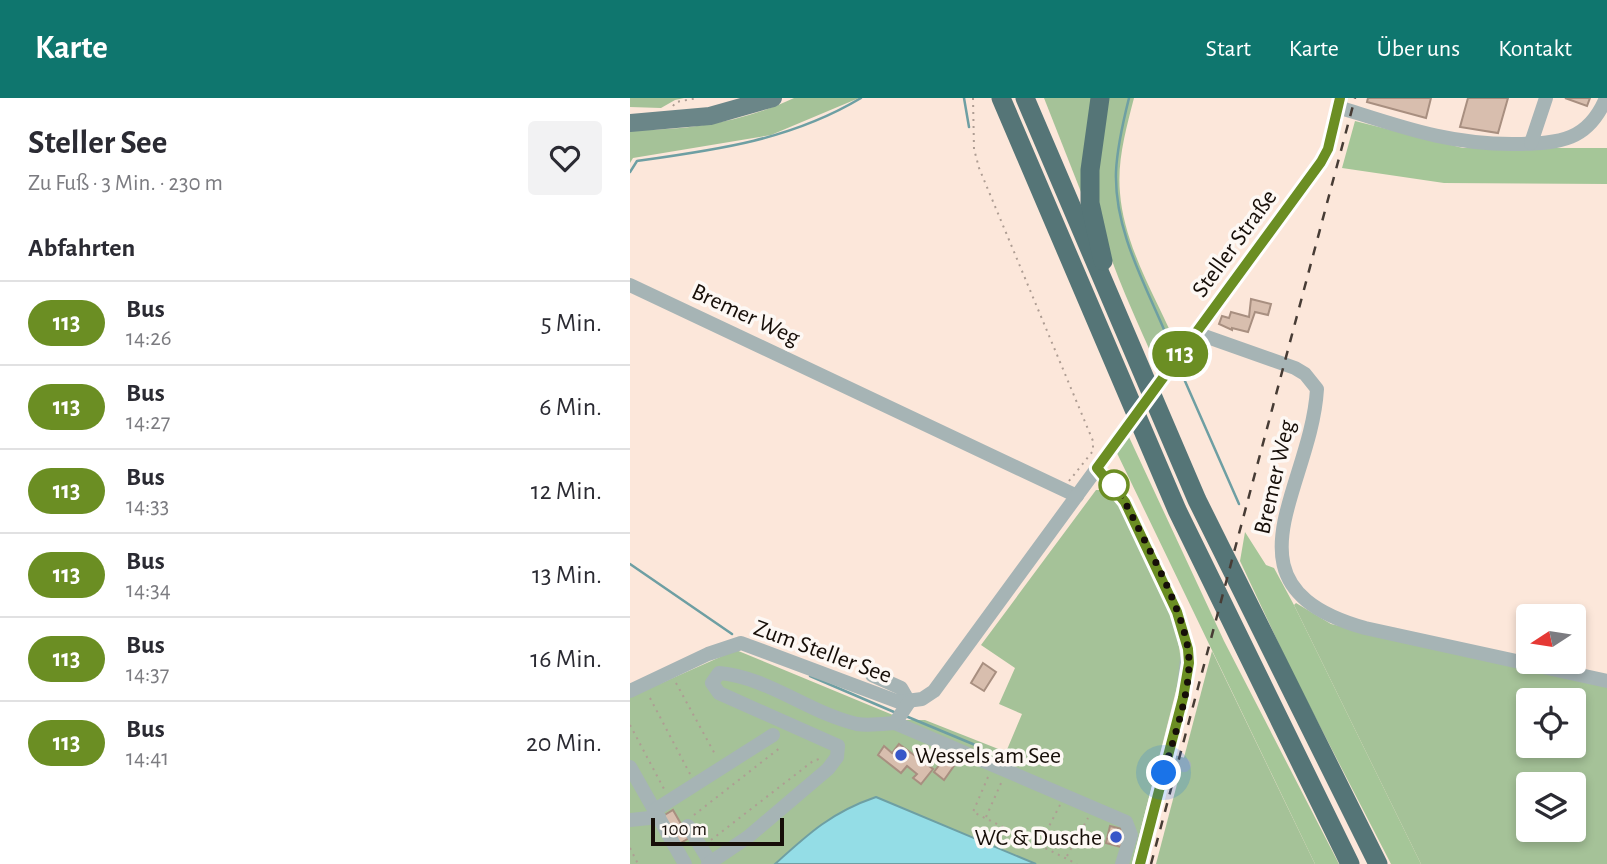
<!DOCTYPE html>
<html lang="de">
<meta charset="utf-8">
<style>
body{margin:0;font-family:"Alegreya Sans",sans-serif;background:#f2f2f3;color:#2b2b33;height:100vh;display:flex;flex-direction:column;font-size:26px;white-space:nowrap}
*{box-sizing:border-box;margin:0}
p{font-size:23px;color:#7c7c81}
.icon{flex:none;width:38px;height:38px;fill:none;stroke:currentColor;stroke-width:2;stroke-linecap:round;stroke-linejoin:round}
.map{position:relative;flex:1;overflow:hidden}
.sheet{display:flex;flex-direction:column;background:#fff;width:630px}
.sheet>*{flex:none}
.badge{padding:0 14px;border-radius:23px;font-size:24px;line-height:46px}
.needle{width:46px;rotate:258deg}
.controls{position:absolute;left:886px;top:506px;display:grid;gap:14px}
.controls a{display:grid;place-items:center;width:70px;height:70px;border-radius:7px;background:#fff;box-shadow:0 4px 10px #0003;font-size:35px}
.scale{position:absolute;left:21px;bottom:18px;width:133px;box-sizing:border-box;padding-left:7px;border:4px solid #160e08;border-top:0;font-size:19px;line-height:24px;white-space:nowrap;color:#160e08;-webkit-text-stroke:5px #fdf8f4;paint-order:stroke}
.you{position:absolute;width:35px;height:35px;margin:-18px;border:5px solid #fff;border-radius:50%;background:#1a73e8;box-shadow:0 0 0 10px #1a73e833}
.map>.badge{position:absolute;translate:-50% -50%;box-shadow:0 0 0 4px #fff}
h2{padding:0 28px;font-size:26px;line-height:63px}
.round{display:grid;place-items:center;flex:none;width:74px;height:74px;border-radius:7px;background:#f2f2f3}
.head{display:flex;align-items:center;justify-content:space-between;height:119px;padding:0 28px}
h1{font-size:33px;font-weight:700;line-height:52px}
ul{padding:0;list-style:none}
li{display:flex;align-items:center;gap:21px;height:84px;padding:0 28px;border-top:2px solid #e1e1e2}
li div{flex:1}
li b{display:block;font-size:26px}
li em{font-style:normal}
li .badge{min-width:77px;font-weight:700;text-align:center}
header{display:flex;align-items:center;gap:42px;box-sizing:border-box;height:98px;padding:0 35px;background:#0f766e;color:#fff}
header strong{font-size:33px}
nav{display:flex;gap:38px;margin-inline-start:auto;font-size:24px}
main{display:flex;flex:1;min-height:0}
.map>svg:first-child{display:block}
.green{fill:#a5c298;fill-rule:evenodd}
.forest{fill:#a5c698}
.water{fill:#94dde6;stroke:#6e9fa3;stroke-width:2}
.lines{fill:none;stroke-linecap:round;stroke-linejoin:round}
.stream{stroke:#6e9fa3;stroke-width:2.5}
.building{fill:#d8beae;stroke:#a88f80;stroke-width:2}
.path{stroke:#ae9d93;stroke-width:2;stroke-dasharray:2 5;stroke-linecap:butt}
.minor{stroke:#a6b4b5;stroke-width:14}
.major{stroke:#6b8688;stroke-width:18}
.highway{stroke:#557577;stroke-width:19}
.rail{stroke:#473c35;stroke-width:2.5;stroke-dasharray:9 9;stroke-linecap:butt}
.line-casing{stroke:#fff;stroke-width:16}
.line{stroke:#6b8e23;stroke-width:10}
.walk{stroke:#160e08;stroke-width:7;stroke-dasharray:0 12.6}
.stop-dot{fill:#fff;stroke:#6b8e23;stroke-width:3.5}
.poi-dot{fill:#3856c8;stroke:#fdf8f4;stroke-width:2.5}
.labels{text-anchor:middle;stroke-width:7;stroke-linejoin:round;paint-order:stroke}
.street-label{font-size:24px;fill:#160e08;stroke:#fdf8f4}
.poi-label{font-size:24px;fill:#160e08;stroke:#fdf8f4;text-anchor:start}
</style>
<header>
<strong>Karte</strong>
<nav><a>Start</a><a>Karte</a><a>Über uns</a><a>Kontakt</a></nav>
</header>
<main>
<section class="sheet">
<div class="head"><div><h1>Steller See</h1><p>Zu Fuß · 3 Min. · 230 m</p></div><a class="round"><svg class="icon" aria-label="heart" viewBox="0 0 24 24"><path d="M12 20l-8-8c-3-5 5-10 8-4 3-6 11-1 8 4z"/></svg></a></div>
<h2>Abfahrten</h2>
<ul>
<li><span class="badge" style="background:#6b8e23;color:#fff">113</span><div><b>Bus</b><p>14:26</p></div><em>5 Min.</em></li>
<li><span class="badge" style="background:#6b8e23;color:#fff">113</span><div><b>Bus</b><p>14:27</p></div><em>6 Min.</em></li>
<li><span class="badge" style="background:#6b8e23;color:#fff">113</span><div><b>Bus</b><p>14:33</p></div><em>12 Min.</em></li>
<li><span class="badge" style="background:#6b8e23;color:#fff">113</span><div><b>Bus</b><p>14:34</p></div><em>13 Min.</em></li>
<li><span class="badge" style="background:#6b8e23;color:#fff">113</span><div><b>Bus</b><p>14:37</p></div><em>16 Min.</em></li>
<li><span class="badge" style="background:#6b8e23;color:#fff">113</span><div><b>Bus</b><p>14:41</p></div><em>20 Min.</em></li>
</ul>
</section>
<div class="map">
<svg width="977" height="766" viewBox="0 0 977 766">
<rect width="100%" height="100%" fill="#fce7da"/>
<g class="green">
<path d="M0,0H54L45,2L31,10L0,9Z"/>
<path d="M164,0H229L141,37L3,60L0,65V32C56,33 114,24 164,0Z"/>
<path d="M414,0H462L451,94Z"/>
<path d="M476,0H504C496,31 487,63 490,95C494,148 527,202 548,250L530,276C512,232 471,151 467,106C463,70 470,36 476,0Z"/>
<path d="M466,392H474L488,404C510,452 553,520 551,573L502,766H0V599L106,552L275,622H295L376,654L392,616L369,606L385,570L351,547Z"/>
<path d="M666,505L701,526L977,589V766H791L664,507ZM898,602H943V648H898ZM898,686H943V732H898Z"/>
<path d="M582,553L685,766H526Z"/>
</g>
<g class="forest">
<path d="M725,23L833,50H977V86L814,85L712,70Z"/>
<path d="M499,339L594,543L709,766H685L486,353Z"/>
<path d="M615,434L636,467L644,470L664,507L791,766H761L662,574L610,463Z"/>
</g>
<path class="water" d="M246,699L406,766H145C179,735 202,714 246,699Z"/>
<g class="lines">
<g class="stream">
<path d="M334,0L339,29"/>
<path d="M499,0C493,24 487,49 486,74C484,139 522,197 544,256"/>
<path d="M0,74L7,63C86,52 161,42 231,0"/>
<path d="M551,274L609,406"/>
<path d="M0,466L102,536"/>
<path d="M180,578L264,614"/>
<path d="M278,619L350,649"/>
</g>
</g>
<g class="building">
<path d="M738,0H801L796,20L737,4Z"/>
<path d="M838,0H878L868,35L830,29Z"/>
<path d="M935,0H960L957,8Z"/>
<path d="M621,201L641,206L638,217L625,214L618,234L602,230V232L589,226L592,218L599,220L601,214L619,219Z"/>
<path d="M353,565L366,574L354,593L341,585Z"/>
<path d="M269,646L303,671L291,686L283,680L287,676L277,668L271,675L248,657L254,648L262,655Z"/>
<path d="M316,658L326,665L314,682L304,674Z"/>
<path d="M43,712L59,740L49,746L33,718Z"/>
<path d="M480,728L496,732L491,749L476,745Z"/>
</g>
<g class="lines">
<g class="path">
<path d="M343,0L344,51L349,70L463,343V353L439,383"/>
<path d="M43,8L46,4L68,0"/>
<path d="M46,585L86,658"/>
<path d="M20,600L60,676"/>
<path d="M0,627L34,691"/>
<path d="M358,679L343,714L447,766"/>
<path d="M64,717L151,649"/>
<path d="M356,719L372,683"/>
<path d="M81,742L183,663L192,660"/>
<path d="M410,746L430,707"/>
<path d="M0,750L8,766"/>
<path d="M437,758L458,720"/>
</g>
<g class="minor">
<path d="M708,9C772,29 819,47 887,46C930,45 958,43 976,0"/>
<path d="M901,45L916,0"/>
<path d="M0,187L447,398"/>
<path d="M566,235L665,270L675,276L687,291C681,392 586,488 735,530L977,583"/>
<path d="M467,370L495,404L547,514L558,551L553,600L510,766"/>
<path d="M242,577L271,590L279,604"/>
<path d="M0,593L78,556L111,545L269,604L292,601L304,593L691,64L698,51L710,0"/>
<path d="M265,625L496,724L501,737L492,766"/>
<path d="M537,662L554,667"/>
<path d="M0,669L55,766"/>
<path d="M25,712L143,637"/>
<path d="M0,722L29,719"/>
<path d="M58,728L80,764"/>
<path d="M78,766L118,739L198,671L207,659L208,648L89,595L82,585L89,575C138,579 179,615 227,626C239,628 253,626 265,625L279,604"/>
</g>
<path class="major" d="M0,25L80,18L143,0"/>
<g class="highway">
<path d="M371,0L547,412L720,766"/>
<path d="M395,0L567,402L748,766"/>
<path d="M470,0L460,72V105L473,163"/>
</g>
<path class="rail" d="M521,766L725,0"/>
</g>
<g class="lines">
<g class="line-casing">
<path id="line" d="M510,766L553,600L559,565L558,551L547,514L495,404L467,370L691,64L698,51L710,0"/>
</g>
<use href="#line" class="line"/>
<path class="walk" d="M484,387L495,404C515,445 559,519 559,564C559,600 543,640 534,675"/>
</g>
<circle class="stop-dot" cx="484" cy="387" r="14"/>
<g class="poi-dot">
<circle cx="271" cy="657" r="7"/>
<circle cx="486" cy="739" r="7"/>
</g>
<g class="labels">
<g class="street-label">
<text transform="translate(604 145) rotate(-54)" y="8">Steller Straße</text>
<text transform="translate(116 216) rotate(25)" y="8">Bremer Weg</text>
<text transform="translate(644 379) rotate(-77)" y="8">Bremer Weg</text>
<text transform="translate(193 553) rotate(20)" y="8">Zum Steller See</text>
</g>
<g class="poi-label">
<text x="285" y="665">Wessels am See</text>
<text x="472" y="747" text-anchor="end">WC &amp; Dusche</text>
</g>
</g>
</svg>
<div class="controls">
<a><svg class="needle" viewBox="-14 -14 28 28"><path d="M0-13l5 13h-10z" fill="#e53935"/><path d="M0 13l5-13h-10z" fill="#7c7c81"/></svg></a>
<a><svg class="icon" aria-label="locate" viewBox="0 0 24 24"><circle cx="12" cy="12" r="6"/><path d="M12 2v4M12 18v4M2 12h4M18 12h4"/></svg></a>
<a><svg class="icon" aria-label="layers" viewBox="0 0 24 24"><path d="M12 4l9 5-9 5-9-5zM3 14l9 5 9-5"/></svg></a>
</div>
<div class="scale">100 m</div>
<div class="you" style="left:534px;top:675px"></div>
<b class="badge" style="left:550px;top:256px;background:#6b8e23;color:#fff">113</b>
</div>
</main>
